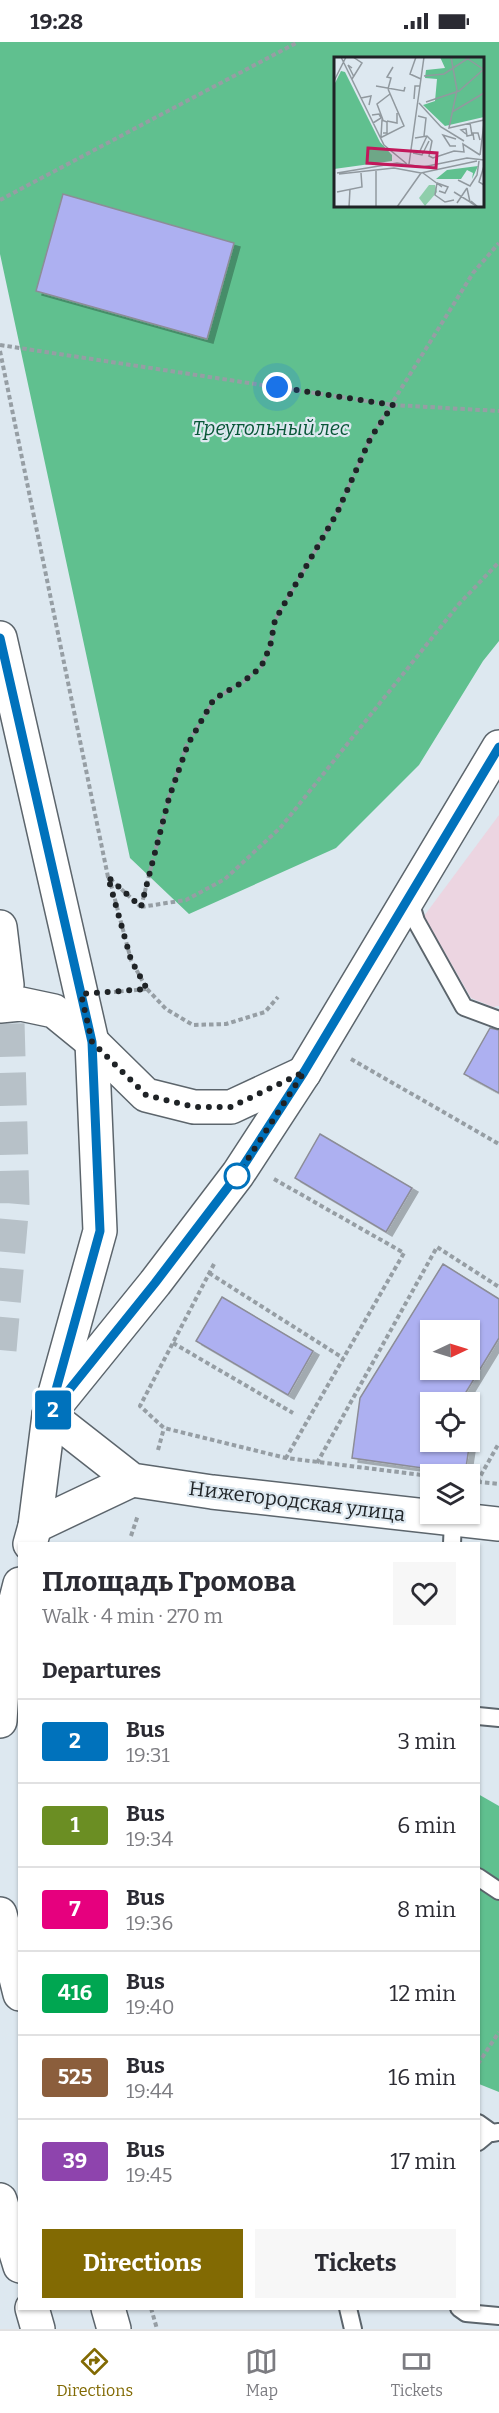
<!DOCTYPE html>
<meta charset="utf-8">
<style>
body{margin:0;font-family:Bitter,serif;background:#f7f7f7;color:#2b2b33;height:100vh;display:flex;flex-direction:column;font-size:22px;white-space:nowrap}
*{box-sizing:border-box;margin:0}
p{font-size:20px;color:#7c7c81}
.icon{flex:none;width:33px;height:33px;fill:none;stroke:currentColor;stroke-width:2;stroke-linecap:round;stroke-linejoin:round}
.map{position:relative;flex:1;overflow:hidden}
.side{position:absolute;left:18px;top:1500px;width:462px;height:768px;display:flex;flex-direction:column;background:#fff;border-radius:0px;box-shadow:0 2px 4px #0004}
.side>*{flex:none}
.badge{padding:0 12px;border-radius:4px;font-size:21px;line-height:39px}
.needle{width:39px;rotate:86deg}
.fabs{position:absolute;left:420px;top:1278px;display:grid;gap:12px}
.fabs a{display:grid;place-items:center;width:60px;height:60px;border-radius:0px;background:#fff;box-shadow:0 2px 4px #0004;font-size:30px}
.you{position:absolute;width:30px;height:30px;margin:-15px;border:4px solid #fff;border-radius:50%;background:#1a73e8;box-shadow:0 0 0 9px #1a73e833}
.map>.badge{position:absolute;translate:-50% -50%;box-shadow:0 0 0 3px #fff}
h2{padding:0 24px;font-size:22px;line-height:54px}
.round{display:grid;place-items:center;flex:none;width:63px;height:63px;border-radius:0px;background:#f7f7f7}
.overview{display:flex;align-items:center;justify-content:space-between;height:102px;padding:0 24px}
h1{font-size:28px;font-weight:700;line-height:45px}
.action{display:flex;gap:12px;margin-top:auto;padding:12px 24px}
.action a{flex:1;height:69px;border-radius:0px;background:#826a03;color:#fff;font-size:24px;font-weight:700;line-height:69px;text-align:center}
.action a+a{background:#f7f7f7;color:#2b2b33}
ul{padding:0;list-style:none}
li{display:flex;align-items:center;gap:18px;height:84px;padding:0 24px;border-top:2px solid #e1e1e2}
li div{flex:1}
li b{display:block;font-size:22px}
li em{font-style:normal}
li .badge{min-width:66px;font-weight:700;text-align:center}
.status{display:flex;justify-content:space-between;align-items:center;height:42px;padding:0 30px;background:#fff;direction:ltr}
.status svg{height:16px;fill:currentColor}
.tabs{display:flex;justify-content:space-around;align-items:center;height:84px;border-top:2px solid #e1e1e2;background:#fff;font-size:16px;color:#7c7c81}
.tabs a{display:grid;justify-items:center;gap:3px}
.tabs .on{color:#826a03}
.map>svg:first-child{display:block}
.education{fill:#ecd5e1}
.forest{fill:#60c08f;fill-rule:evenodd}
.building{fill:#adb0f1;stroke:#8c8d97;stroke-width:1.5;fill-rule:evenodd;filter:url(#shadow)}
.lines{fill:none;stroke-linecap:round;stroke-linejoin:round}
.primary-tunnel{stroke:#b7c1c8;stroke-width:33;stroke-dasharray:33 16;stroke-linecap:butt}
.service-casing{stroke:#5c656c;stroke-width:20}
.tertiary-casing{stroke:#5c656c;stroke-width:36}
.secondary-casing{stroke:#5c656c;stroke-width:36}
.primary-casing{stroke:#5c656c;stroke-width:36}
.path{stroke:#969ea4;stroke-width:4;stroke-dasharray:4.5 3;stroke-linecap:butt}
.service{stroke:#fff;stroke-width:16}
.tertiary{stroke:#fff;stroke-width:33}
.secondary{stroke:#fff;stroke-width:33}
.primary{stroke:#fff;stroke-width:33}
.line-casing{stroke:#fff;stroke-width:14}
.line{stroke:#0072bc;stroke-width:9}
.walk{stroke:#1f2326;stroke-width:6;stroke-dasharray:0 10.8}
.stop-dot{fill:#fff;stroke:#0072bc;stroke-width:3}
.labels{text-anchor:middle;stroke-width:4.5;stroke-linejoin:round;paint-order:stroke}
.park-label{font-size:20px;font-style:italic;fill:#095738;stroke:#dde8f0}
.street-label{font-size:20px;fill:#1f2326;stroke:#dde8f0}
.inset-road{fill:none;stroke:#91999f;stroke-width:1.5}
.view{fill:#c2185b;fill-opacity:0.15;stroke:#c2185b;stroke-width:3}
.inset-edge{fill:none;stroke:#1f2326;stroke-width:3}
</style>
<div class="status"><b>19:28</b><svg viewBox="0 0 49 12"><path d="M0 12V9h3v3zM5 12V6h3v6zM10 12V3h3v9zM15 12V0h3v12zM26 1h20v11H26zM47 4h2v5h-2z"/></svg></div>
<div class="map">
<svg width="499" height="2287" viewBox="0 0 499 2287">
<defs>
<filter id="shadow"><feDropShadow dx="6" dy="4" stdDeviation="0" flood-color="#0004"/></filter>
</defs>
<rect width="100%" height="100%" fill="#dde8f0"/>
<path class="education" d="M499,773V964L493,965L471,956L424,874Z"/>
<g class="forest">
<path d="M0,0H499V599L483,619L419,723L336,806L189,872L130,816L0,212ZM336,16H482V164H336Z"/>
<path d="M478,1752L499,1764V2050L479,2042Z"/>
</g>
<g class="building">
<path d="M63,152L234,201L207,297L36,249Z"/>
<path d="M490,986L499,988V1051L464,1032Z"/>
<path d="M320,1092L412,1146L386,1190L295,1136Z"/>
<path d="M443,1222L499,1257V1296L460,1360H430V1400H470V1375L473,1378L465,1432L352,1416L360,1356ZM430,1288H470V1328H430Z"/>
<path d="M222,1255L313,1309L288,1353L196,1299Z"/>
</g>
<g class="lines">
<path class="primary-tunnel" d="M0,1308L13,1161L7,943"/>
<g class="service-casing">
<g id="service">
<path d="M409,856L416,879L464,965L499,978"/>
<path d="M452,1502L453,1477"/>
<path d="M478,1674L499,1676"/>
<path d="M478,1835L499,1849"/>
<path d="M478,2081L492,2091L499,2090"/>
<path d="M478,2100L490,2090"/>
<path d="M348,2266L353,2287"/>
<path d="M459,2266L466,2271L499,2274"/>
</g>
</g>
<g class="tertiary-casing">
<g id="tertiary">
<path d="M49,1373L132,1438L212,1450L499,1482"/>
<path d="M35,1484L132,1438"/>
</g>
</g>
<g class="secondary-casing">
<g id="secondary">
<path d="M0,596L92,1000L100,1189L49,1373L35,1484L30,1502"/>
<path d="M0,964L21,962L54,969L92,1000L146,1053L194,1065H231L304,1031"/>
<path d="M61,1357L155,1241L238,1132L304,1031L499,705"/>
<path d="M0,1679L5,1600L20,1542"/>
<path d="M0,1872L20,1952"/>
<path d="M108,2266L114,2287"/>
</g>
</g>
<g class="primary-casing">
<g id="primary">
<path d="M0,885L7,943"/>
<path d="M0,2158L20,2224"/>
<path d="M32,2266L38,2287"/>
</g>
</g>
<g class="path">
<path d="M0,158L298,0"/>
<path d="M0,303L393,363L499,369"/>
<path d="M0,309L108,835L141,865"/>
<path d="M109,835L131,918L147,947L114,950"/>
<path d="M141,865L169,755L187,702L215,657L243,640L261,625L270,605L275,578L337,471L371,395L473,231L499,201"/>
<path d="M141,865L186,858L225,837L281,785L459,562L499,520"/>
<path d="M147,947L166,967L193,983L226,982L265,970L278,955"/>
<path d="M351,1017L499,1102"/>
<path d="M274,1137L404,1211L286,1416"/>
<path d="M214,1222L140,1364L164,1386L286,1416L430,1434"/>
<path d="M209,1231L343,1316"/>
<path d="M173,1301L293,1371"/>
<path d="M158,1408L164,1386"/>
<path d="M317,1421L437,1205L499,1245"/>
<path d="M470,1439L499,1442"/>
<path d="M477,1440L499,1401"/>
<path d="M131,1494L138,1473"/>
<path d="M478,2022L499,1990"/>
<path d="M151,2266L157,2287"/>
</g>
<use href="#service" class="service"/>
<use href="#tertiary" class="tertiary"/>
<use href="#secondary" class="secondary"/>
<use href="#primary" class="primary"/>
</g>
<g class="lines">
<g class="line-casing">
<path id="line" d="M0,596L92,1000L100,1189L49,1373L155,1241L238,1132L304,1030L499,705"/>
</g>
<use href="#line" class="line"/>
<path class="walk" d="M237,1134L304,1030L231,1065H194L146,1053L92,1000L81,952L147,947L131,918L108,835L141,865L169,756L188,702L214,657L243,640L261,625L270,605L275,578L337,471L371,395L393,363L277,345"/>
</g>
<circle class="stop-dot" cx="237" cy="1134" r="12"/>
<g class="labels">
<g class="park-label">
<text x="271" y="393">Треугольный лес</text>
</g>
<g class="street-label">
<text transform="translate(297 1459) rotate(7)" y="7">Нижегородская улица</text>
</g>
</g>
<g transform="translate(334 15)">
<rect width="150" height="150" fill="#dde8f0"/>
<path d="M95,128H101L103,135L91,149L85,141Z" fill="#8fceab"/>
<path d="M106,0H150V60L111,69L89,48L101,44L103,22L91,21L92,13L111,11ZM7,14L11,15L46,85L58,98V104L0,112V28ZM144,109L138,122L139,116L133,113L127,122H102L113,113Z" fill="#60c08f"/>
<path class="inset-road" d="M7,0L50,88L73,107M82,0L76,17L87,22M117,0L123,33L115,71L150,63M131,0L149,12M18,11L14,8L20,20M90,19L110,17L136,0M18,22L28,6L19,0M0,24L12,0M42,29L70,34L71,30M54,32L57,21L53,20L59,10M27,41L37,39L35,48M80,42L81,29H86M92,45L125,34L150,12M85,46L107,70L130,84M118,55L150,36M38,58L45,57L47,61L39,66M84,59L92,61L90,79M49,63L43,47L56,37M53,64L63,66V56M132,77L127,73L132,72L133,79L138,78L136,66M47,80L48,63L53,65V76H49M46,81L70,69L54,32M81,81L93,79L98,84L95,99L99,101L120,94L130,95L129,87L146,98M122,82L109,78L116,89H122M140,83L139,76H144L146,83M79,96L88,98L95,84M85,96L93,79M146,98L150,66M75,107L90,0M150,109L145,125L150,128M42,114V150M3,116L63,106L89,110L133,101L150,103M89,116L108,130M5,117L60,111L87,116L143,104M124,123L136,129L143,118L145,104M103,126L101,138L111,145L120,143M103,126L114,130L111,136L105,134M3,135L28,130L27,116M120,135L136,145L133,131M136,145L144,150L137,144M123,146L133,131M15,150L16,132M63,150L87,116"/>
<path class="view" d="M34,91L103,96L102,111L33,106Z"/>
<rect width="150" height="150" class="inset-edge"/>
</g>
</svg>
<div class="fabs">
<a><svg class="needle" viewBox="-14 -14 28 28"><path d="M0-13l5 13h-10z" fill="#e53935"/><path d="M0 13l5-13h-10z" fill="#7c7c81"/></svg></a>
<a><svg class="icon" aria-label="locate" viewBox="0 0 24 24"><circle cx="12" cy="12" r="6"/><path d="M12 2v4M12 18v4M2 12h4M18 12h4"/></svg></a>
<a><svg class="icon" aria-label="layers" viewBox="0 0 24 24"><path d="M12 4l9 5-9 5-9-5zM3 14l9 5 9-5"/></svg></a>
</div>
<div class="you" style="left:277px;top:345px"></div>
<b class="badge" style="left:53px;top:1368px;background:#0072bc;color:#fff">2</b>
<section class="side">
<div class="overview"><div><h1>Площадь Громова</h1><p>Walk · 4 min · 270 m</p></div><a class="round"><svg class="icon" aria-label="heart" viewBox="0 0 24 24"><path d="M12 20l-8-8c-3-5 5-10 8-4 3-6 11-1 8 4z"/></svg></a></div>
<h2>Departures</h2>
<ul>
<li><span class="badge" style="background:#0072bc;color:#fff">2</span><div><b>Bus</b><p>19:31</p></div><em>3 min</em></li>
<li><span class="badge" style="background:#6b8e23;color:#fff">1</span><div><b>Bus</b><p>19:34</p></div><em>6 min</em></li>
<li><span class="badge" style="background:#e6007e;color:#fff">7</span><div><b>Bus</b><p>19:36</p></div><em>8 min</em></li>
<li><span class="badge" style="background:#00a651;color:#fff">416</span><div><b>Bus</b><p>19:40</p></div><em>12 min</em></li>
<li><span class="badge" style="background:#8b5e3c;color:#fff">525</span><div><b>Bus</b><p>19:44</p></div><em>16 min</em></li>
<li><span class="badge" style="background:#8e44ad;color:#fff">39</span><div><b>Bus</b><p>19:45</p></div><em>17 min</em></li>
</ul>
<div class="action"><a>Directions</a><a>Tickets</a></div>
</section>
</div>
<nav class="tabs">
<a class="on"><svg class="icon" aria-label="directions" viewBox="0 0 24 24"><path d="M12 3l9 9-9 9-9-9zM9 14v-3h6M13 9l2 2-2 2"/></svg>Directions</a>
<a><svg class="icon" aria-label="map" viewBox="0 0 24 24"><path d="M3 6l6-2 6 2 6-2v14l-6 2-6-2-6 2zM9 4v14M15 6v14"/></svg>Map</a>
<a><svg class="icon" aria-label="tickets" viewBox="0 0 24 24"><path d="M3 7h18v10H3zM15 7v10"/></svg>Tickets</a>
</nav>
